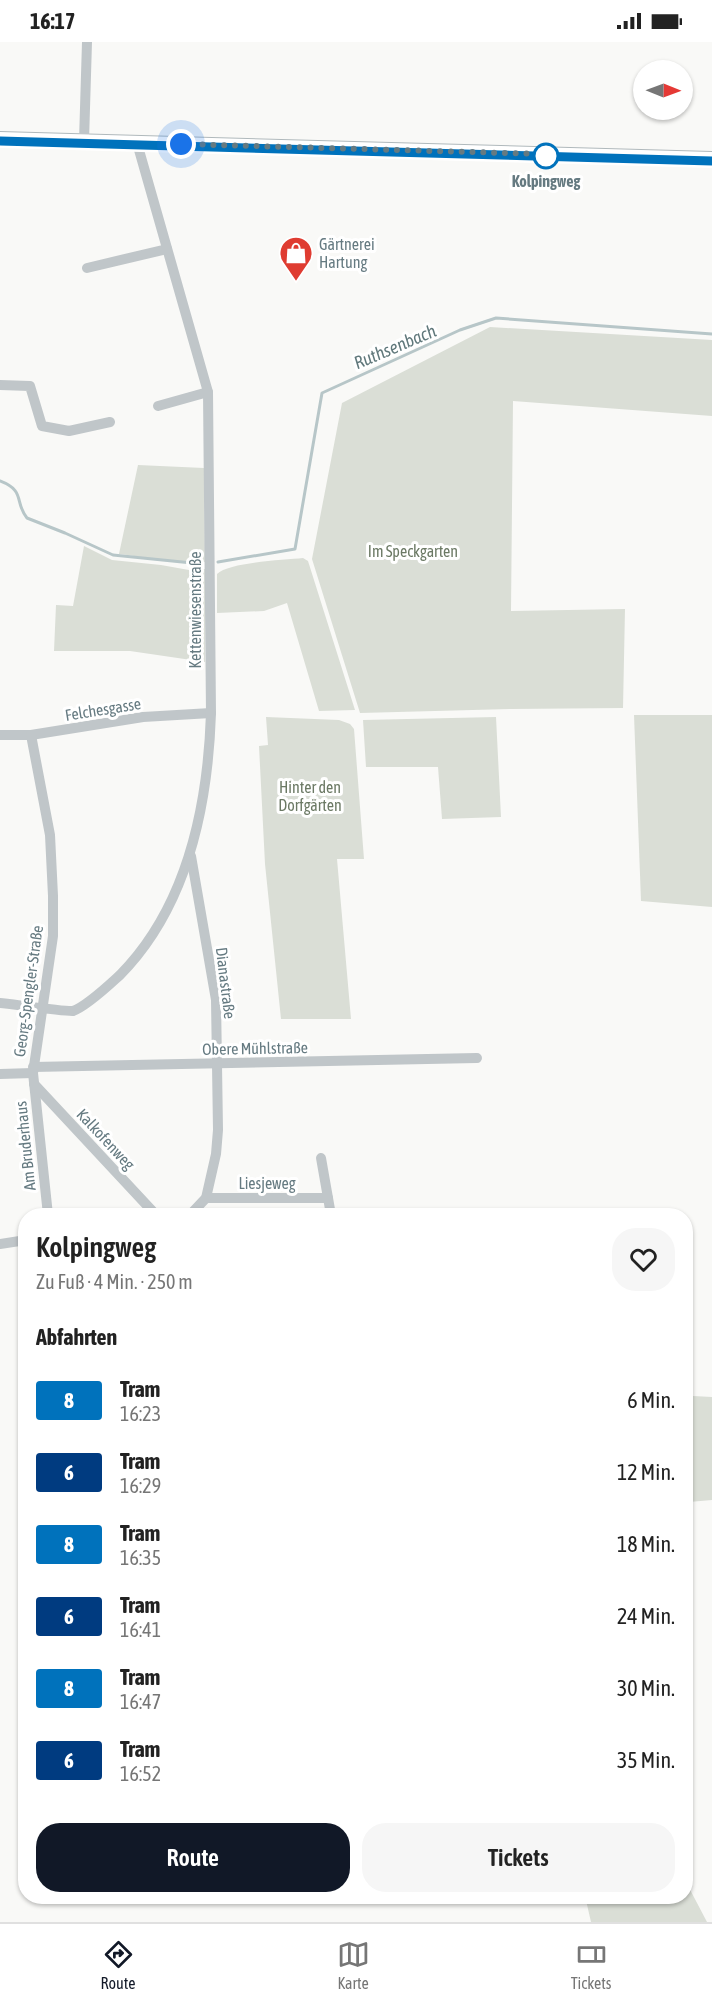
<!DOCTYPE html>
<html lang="de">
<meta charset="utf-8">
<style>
body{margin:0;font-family:"Asap Condensed",sans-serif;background:#f6f6f6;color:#222;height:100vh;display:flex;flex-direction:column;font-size:22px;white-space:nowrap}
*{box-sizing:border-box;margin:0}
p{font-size:20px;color:#767676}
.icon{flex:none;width:33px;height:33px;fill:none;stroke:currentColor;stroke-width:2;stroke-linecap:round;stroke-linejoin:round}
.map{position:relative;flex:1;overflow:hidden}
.side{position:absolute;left:18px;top:1166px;width:675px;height:696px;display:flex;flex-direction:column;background:#fff;border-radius:24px;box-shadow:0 2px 4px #0004}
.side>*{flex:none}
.badge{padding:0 12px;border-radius:4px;font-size:21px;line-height:39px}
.needle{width:39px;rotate:91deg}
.buttons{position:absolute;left:633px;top:18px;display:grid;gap:12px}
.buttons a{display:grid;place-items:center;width:60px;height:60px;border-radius:50%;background:#fff;box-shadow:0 2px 4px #0004;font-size:30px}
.you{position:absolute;width:30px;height:30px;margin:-15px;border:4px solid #fff;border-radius:50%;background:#1a73e8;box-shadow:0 0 0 9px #1a73e833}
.map>.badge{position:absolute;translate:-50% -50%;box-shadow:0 0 0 3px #fff}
h2{padding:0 18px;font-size:22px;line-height:54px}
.round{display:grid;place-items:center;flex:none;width:63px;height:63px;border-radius:24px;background:#f6f6f6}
.overview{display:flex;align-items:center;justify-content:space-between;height:102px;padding:0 18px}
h1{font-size:28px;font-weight:600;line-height:45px}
.button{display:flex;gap:12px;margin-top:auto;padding:12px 18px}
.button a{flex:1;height:69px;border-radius:24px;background:#111827;color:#fff;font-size:24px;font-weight:600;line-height:69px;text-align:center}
.button a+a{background:#f6f6f6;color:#222}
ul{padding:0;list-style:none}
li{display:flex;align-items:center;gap:18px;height:72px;padding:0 18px}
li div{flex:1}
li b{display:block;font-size:22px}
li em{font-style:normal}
li .badge{min-width:66px;font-weight:700;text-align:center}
.status{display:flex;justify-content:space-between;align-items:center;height:42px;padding:0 30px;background:#fff;direction:ltr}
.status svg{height:16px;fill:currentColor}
.tabs{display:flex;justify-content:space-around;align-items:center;height:84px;border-top:2px solid #e0e0e0;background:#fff;font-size:16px;color:#767676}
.tabs a{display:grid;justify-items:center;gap:3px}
.tabs .current{color:#111827}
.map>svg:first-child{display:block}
.green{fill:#daded6}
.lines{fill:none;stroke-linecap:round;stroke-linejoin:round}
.stream{stroke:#b7c6c8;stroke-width:3}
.secondary-casing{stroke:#b0b9bc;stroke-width:16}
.street{stroke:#c0c6c9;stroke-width:10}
.secondary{stroke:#fff;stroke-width:14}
.tram{stroke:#a0aaad;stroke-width:1.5}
.line-casing{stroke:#fff;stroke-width:14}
.line{stroke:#0072bc;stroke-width:9}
.walk{stroke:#657a81;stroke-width:6;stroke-dasharray:0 10.8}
.stop-dot{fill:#fff;stroke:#0072bc;stroke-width:3}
.labels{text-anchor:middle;stroke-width:6;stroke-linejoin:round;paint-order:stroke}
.stop-label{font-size:16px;font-weight:bold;fill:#657a81;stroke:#fff}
.poi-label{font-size:16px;fill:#657a81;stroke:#fff;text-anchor:start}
.park-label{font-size:16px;fill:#6b7964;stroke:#fff}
.street-label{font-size:16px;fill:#657a81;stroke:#fff}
.water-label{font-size:18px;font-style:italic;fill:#60787b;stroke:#fff}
</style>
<div class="status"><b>16:17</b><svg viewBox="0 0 49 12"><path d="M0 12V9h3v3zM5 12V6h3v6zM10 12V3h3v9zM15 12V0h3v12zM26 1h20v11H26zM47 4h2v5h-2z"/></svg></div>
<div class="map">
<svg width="712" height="1880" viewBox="0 0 712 1880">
<rect width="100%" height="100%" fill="#f9f9f7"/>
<g class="green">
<path d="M490,285L712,298V374L513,359L511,569L625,567L623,666L511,667L360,671L312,517L342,361Z"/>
<path d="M138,423L204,426L205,520C176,523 147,515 119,512Z"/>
<path d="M84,504L112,518L161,523L189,528L205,527V620L130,609H54L56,563L73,564Z"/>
<path d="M303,516L308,519L355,668L319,669L287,561L264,569L217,571V532C229,520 284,518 303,516Z"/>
<path d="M634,673H712V865L641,859Z"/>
<path d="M266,675L339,678L350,682L354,687L364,817H337L351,977H281L265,822L259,704L268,703Z"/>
<path d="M496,675L501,775L442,777L438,725H366L363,678Z"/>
<path d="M693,1354L712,1355V1458L689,1460L686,1360Z"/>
<path d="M686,1840L707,1880H591L585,1854H686Z"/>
</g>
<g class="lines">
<g class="stream">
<path d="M0,439C26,449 14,460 27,476L65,491L113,513L202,522"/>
<path d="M218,520L295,507L322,351L460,288L496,276L712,292"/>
</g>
<g class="secondary-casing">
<path id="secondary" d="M0,97L712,117"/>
</g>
<g class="street">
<path d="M84,99L87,0"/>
<path d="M87,226L167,207"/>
<path d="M0,343L30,344L42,384L69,389L110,380"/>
<path d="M158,364L208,350"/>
<path d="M0,693H31L143,675L211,671"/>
<path d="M31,693L50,793L53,854V894L33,1031L48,1173"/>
<path d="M0,961C11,962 67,970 73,969C87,964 109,943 120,933C188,864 208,764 211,671L208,350L137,101"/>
<path d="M33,1025L477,1016"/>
<path d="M0,1032L33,1031"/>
<path d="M34,1042L156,1173"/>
<path d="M321,1116L331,1173"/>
<path d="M206,1156H328"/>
<path d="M190,1173L206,1156L216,1112L218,1088L216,958L191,814"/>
<path d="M0,1202L26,1198"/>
</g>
<use href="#secondary" class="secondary"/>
<path class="tram" d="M0,99L712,119"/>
</g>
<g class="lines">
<g class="line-casing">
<path id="line" d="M0,99L712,119"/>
</g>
<use href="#line" class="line"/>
<path class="walk" d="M181,102L542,112L546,114"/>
</g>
<defs>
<g id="shop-pin" transform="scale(1.725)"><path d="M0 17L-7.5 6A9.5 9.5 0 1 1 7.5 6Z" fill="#df3c31" stroke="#fff"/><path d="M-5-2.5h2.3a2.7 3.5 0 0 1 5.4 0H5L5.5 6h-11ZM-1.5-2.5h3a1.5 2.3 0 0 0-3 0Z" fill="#fff"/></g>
</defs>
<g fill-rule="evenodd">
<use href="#shop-pin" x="296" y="211"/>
</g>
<circle class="stop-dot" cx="546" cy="114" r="12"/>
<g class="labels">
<g class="stop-label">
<text x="546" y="145">Kolpingweg</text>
</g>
<g class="poi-label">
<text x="319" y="208">Gärtnerei<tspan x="319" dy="18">Hartung</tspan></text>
</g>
<g class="park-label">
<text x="413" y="515">Im Speckgarten</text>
<text x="310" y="751">Hinter den<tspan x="310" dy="18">Dorfgärten</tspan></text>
</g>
<g class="street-label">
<text transform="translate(195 568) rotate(-90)" y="6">Kettenwiesenstraße</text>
<text transform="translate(103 667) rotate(-9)" y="6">Felchesgasse</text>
<text transform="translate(226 941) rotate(83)" y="6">Dianastraße</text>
<text transform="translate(28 949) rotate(-82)" y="6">Georg-Spengler-Straße</text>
<text transform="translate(255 1006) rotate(-1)" y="6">Obere Mühlstraße</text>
<text transform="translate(106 1097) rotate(47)" y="6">Kalkofenweg</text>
<text transform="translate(25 1104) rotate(-96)" y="6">Am Bruderhaus</text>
<text x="267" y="1147">Liesjeweg</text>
</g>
<g class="water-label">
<text transform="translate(395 305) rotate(-23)" y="6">Ruthsenbach</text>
</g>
</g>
</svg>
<div class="buttons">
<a><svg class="needle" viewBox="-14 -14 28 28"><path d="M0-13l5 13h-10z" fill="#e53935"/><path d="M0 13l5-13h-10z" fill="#767676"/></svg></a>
</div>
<div class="you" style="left:181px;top:102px"></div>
<section class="side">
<div class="overview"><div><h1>Kolpingweg</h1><p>Zu Fuß · 4 Min. · 250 m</p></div><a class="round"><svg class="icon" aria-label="heart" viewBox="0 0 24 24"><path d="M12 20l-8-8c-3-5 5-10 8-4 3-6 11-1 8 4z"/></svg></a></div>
<h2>Abfahrten</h2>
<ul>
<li><span class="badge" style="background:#0072bc;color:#fff">8</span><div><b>Tram</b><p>16:23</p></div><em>6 Min.</em></li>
<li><span class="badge" style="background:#003b80;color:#fff">6</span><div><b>Tram</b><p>16:29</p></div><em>12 Min.</em></li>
<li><span class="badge" style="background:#0072bc;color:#fff">8</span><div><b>Tram</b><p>16:35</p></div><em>18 Min.</em></li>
<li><span class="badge" style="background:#003b80;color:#fff">6</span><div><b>Tram</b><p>16:41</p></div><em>24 Min.</em></li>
<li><span class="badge" style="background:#0072bc;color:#fff">8</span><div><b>Tram</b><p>16:47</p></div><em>30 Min.</em></li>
<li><span class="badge" style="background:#003b80;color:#fff">6</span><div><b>Tram</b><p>16:52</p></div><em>35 Min.</em></li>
</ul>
<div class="button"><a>Route</a><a>Tickets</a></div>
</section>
</div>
<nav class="tabs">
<a class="current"><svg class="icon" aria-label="directions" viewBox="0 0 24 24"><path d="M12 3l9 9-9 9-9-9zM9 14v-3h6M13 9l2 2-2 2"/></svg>Route</a>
<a><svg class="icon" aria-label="map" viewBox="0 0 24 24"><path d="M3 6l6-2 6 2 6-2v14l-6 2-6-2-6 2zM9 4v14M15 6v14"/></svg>Karte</a>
<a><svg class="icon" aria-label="tickets" viewBox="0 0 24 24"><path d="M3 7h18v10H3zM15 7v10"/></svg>Tickets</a>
</nav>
